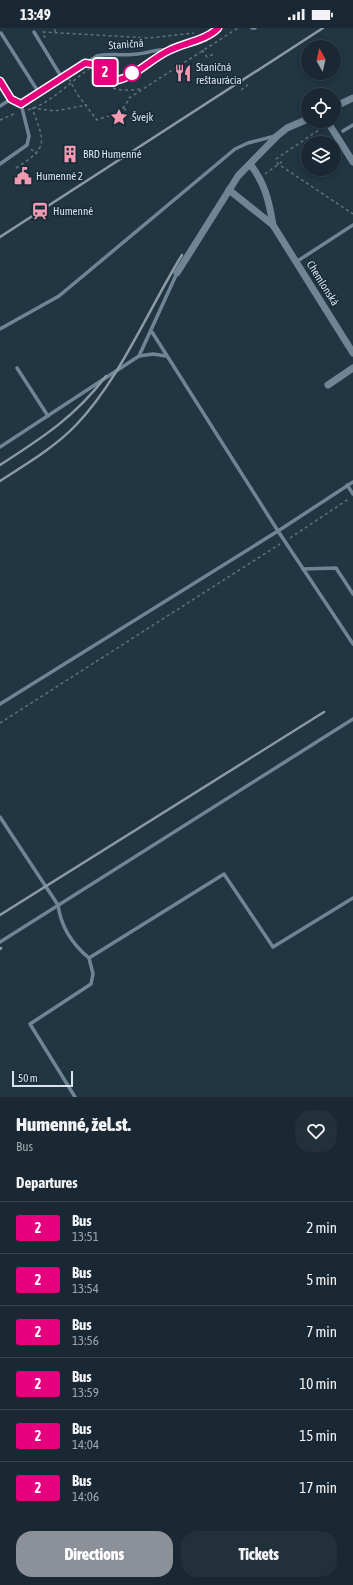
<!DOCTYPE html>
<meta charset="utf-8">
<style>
body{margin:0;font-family:"Asap Condensed",sans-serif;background:#22303a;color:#f1f3f6;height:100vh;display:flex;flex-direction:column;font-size:15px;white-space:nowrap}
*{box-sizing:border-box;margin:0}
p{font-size:13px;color:#9fa6ac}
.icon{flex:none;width:22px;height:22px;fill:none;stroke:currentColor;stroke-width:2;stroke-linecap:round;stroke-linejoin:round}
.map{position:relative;height:1069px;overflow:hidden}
.sheet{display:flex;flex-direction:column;background:#192832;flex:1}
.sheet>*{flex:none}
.badge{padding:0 8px;border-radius:3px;font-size:14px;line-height:26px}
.needle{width:26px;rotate:352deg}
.fabs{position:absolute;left:301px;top:12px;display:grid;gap:8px}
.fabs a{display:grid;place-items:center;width:40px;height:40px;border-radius:50%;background:#192832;box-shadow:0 2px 6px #0003,0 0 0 1px #37444d;font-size:20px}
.scale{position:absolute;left:12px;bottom:10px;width:61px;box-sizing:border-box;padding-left:4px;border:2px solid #d9e4ed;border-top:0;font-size:11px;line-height:14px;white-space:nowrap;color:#d9e4ed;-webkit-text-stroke:3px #182b38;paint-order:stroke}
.map>.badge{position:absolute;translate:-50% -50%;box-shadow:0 0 0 2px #fff}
h2{padding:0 16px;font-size:15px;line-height:36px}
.round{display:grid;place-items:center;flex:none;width:42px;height:42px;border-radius:16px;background:#22303a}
.head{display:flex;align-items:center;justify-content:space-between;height:68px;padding:0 16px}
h1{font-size:19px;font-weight:800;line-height:30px}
.action{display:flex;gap:8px;margin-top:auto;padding:8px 16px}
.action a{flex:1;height:46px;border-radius:16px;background:#8c9099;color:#fff;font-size:16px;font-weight:800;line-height:46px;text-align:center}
.action a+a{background:#22303a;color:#f1f3f6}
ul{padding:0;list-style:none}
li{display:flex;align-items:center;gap:12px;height:52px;padding:0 16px;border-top:1px solid #37444d}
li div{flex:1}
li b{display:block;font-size:15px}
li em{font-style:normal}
li .badge{min-width:44px;font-weight:700;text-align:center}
.status{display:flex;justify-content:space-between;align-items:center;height:28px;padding:0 20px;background:#192832;direction:ltr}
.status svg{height:11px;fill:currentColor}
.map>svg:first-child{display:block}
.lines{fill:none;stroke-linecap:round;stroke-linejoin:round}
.path{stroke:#61727e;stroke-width:1.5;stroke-dasharray:3 3;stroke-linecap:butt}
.service{stroke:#6f8596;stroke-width:3.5}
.minor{stroke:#6f8596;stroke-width:7}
.rail{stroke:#8b9aa5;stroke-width:2.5}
.line-casing{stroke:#fff;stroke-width:9}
.line{stroke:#e6007e;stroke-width:6}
.stop-dot{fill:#fff;stroke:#e6007e;stroke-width:2}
.labels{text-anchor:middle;stroke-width:3;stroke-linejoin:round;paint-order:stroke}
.street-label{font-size:11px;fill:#d9e4ed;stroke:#182b38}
.poi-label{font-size:11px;fill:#d9e4ed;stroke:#182b38;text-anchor:start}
</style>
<div class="status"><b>13:49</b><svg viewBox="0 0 49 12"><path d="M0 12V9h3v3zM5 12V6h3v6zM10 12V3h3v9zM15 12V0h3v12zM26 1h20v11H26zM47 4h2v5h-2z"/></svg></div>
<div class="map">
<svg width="353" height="1069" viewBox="0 0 353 1069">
<rect width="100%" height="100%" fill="#213543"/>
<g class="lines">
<g class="path">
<path d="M55,4V0"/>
<path d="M45,10L43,4L149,10L194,5"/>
<path d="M202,22L207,29L214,26"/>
<path d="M69,51L77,66L97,92C110,87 124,85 129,70L238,0"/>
<path d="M108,57C116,64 131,62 141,61"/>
<path d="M241,62L249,56"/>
<path d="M32,80L55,83L87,77"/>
<path d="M124,80L134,94"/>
<path d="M28,82C51,75 70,54 89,41"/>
<path d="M0,92L16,85"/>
<path d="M323,99L276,131L278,136L353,186"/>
<path d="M31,121L37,126"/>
<path d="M16,140C49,119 45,115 32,80"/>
<path d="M265,146L283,133"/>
<path d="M290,510L350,470"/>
<path d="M0,695L280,516"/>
</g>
<g class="service">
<path d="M252,0H255"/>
<path d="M34,4L62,50"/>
<path d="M1,5L39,65"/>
<path d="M86,35L98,37L113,53C135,50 150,31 170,22C184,15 207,12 218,0"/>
<path d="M0,53L11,71L21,76L29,108L27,117L0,136"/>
<path d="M21,76L97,28C111,25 124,28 138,26C150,25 157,20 169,22"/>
<path d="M0,78L11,71"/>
<path d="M343,103L353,97"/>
<path d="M296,234L353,197"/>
<path d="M0,301L59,268L235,121L248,115L275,108"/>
<path d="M152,304L278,503L353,616"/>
<path d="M139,328L153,326L166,328"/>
<path d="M17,340L48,388"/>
<path d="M0,419L139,328L177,245"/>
<path d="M347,457L353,466"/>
<path d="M303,541L336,540L353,566"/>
<path d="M0,676L278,503L353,454"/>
<path d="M0,789L58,877C61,899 72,916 89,930L224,846L273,919L353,870"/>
<path d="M0,914L353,691"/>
<path d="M75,1069L30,996L91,956L93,946L89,930"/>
</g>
<g class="minor">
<path d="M334,79L353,70"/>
<path d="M327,93L353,134"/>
<path d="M250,136C265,155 269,173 273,197"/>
<path d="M229,162L273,197L353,325"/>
<path d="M177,245L238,148L277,108L287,100L308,91"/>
<path d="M328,357L353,340"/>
</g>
<g class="rail">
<path d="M0,209L323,0"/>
<path d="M0,437C42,410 76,388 106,348"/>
<path d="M0,453C26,436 54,420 76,397C120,351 148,282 182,227"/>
<path d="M0,887L324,684"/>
<path d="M0,921L1,920"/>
</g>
</g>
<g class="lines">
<g class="line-casing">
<path id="line" d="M0,53L11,71L21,76L85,35L98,37L113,53C135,50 150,31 170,22C184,15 207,12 218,0"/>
</g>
<use href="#line" class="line"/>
</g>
<defs>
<g id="restaurant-bare" transform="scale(1.38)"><path d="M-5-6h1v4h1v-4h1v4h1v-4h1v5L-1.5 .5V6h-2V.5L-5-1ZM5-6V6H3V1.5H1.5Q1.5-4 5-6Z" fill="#f19ab2" stroke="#182b38" stroke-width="2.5" paint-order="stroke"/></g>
<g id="sight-bare" transform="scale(1.38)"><path d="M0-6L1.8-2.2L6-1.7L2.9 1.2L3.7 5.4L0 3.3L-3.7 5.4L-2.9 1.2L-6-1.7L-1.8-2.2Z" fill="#f19ab2" stroke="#182b38" stroke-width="2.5" paint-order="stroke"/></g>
<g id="building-bare" transform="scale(1.38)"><path d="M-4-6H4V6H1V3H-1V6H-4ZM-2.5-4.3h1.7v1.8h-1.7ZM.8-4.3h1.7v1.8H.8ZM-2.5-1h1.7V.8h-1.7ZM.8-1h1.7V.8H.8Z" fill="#f19ab2" stroke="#182b38" stroke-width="2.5" paint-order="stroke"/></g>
<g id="civic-bare" transform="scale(1.38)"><path d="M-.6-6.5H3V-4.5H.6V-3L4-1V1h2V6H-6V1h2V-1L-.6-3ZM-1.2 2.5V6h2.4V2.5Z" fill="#f19ab2" stroke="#182b38" stroke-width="2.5" paint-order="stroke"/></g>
<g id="station-bare" transform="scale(1.38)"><path d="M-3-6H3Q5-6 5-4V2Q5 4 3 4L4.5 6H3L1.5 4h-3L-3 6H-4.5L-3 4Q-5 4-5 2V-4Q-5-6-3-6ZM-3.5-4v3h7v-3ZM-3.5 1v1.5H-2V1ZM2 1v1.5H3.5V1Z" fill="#f19ab2" stroke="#182b38" stroke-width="2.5" paint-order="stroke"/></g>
</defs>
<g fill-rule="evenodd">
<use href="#restaurant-bare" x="183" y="45"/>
<use href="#sight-bare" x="119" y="89"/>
<use href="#building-bare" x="70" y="126"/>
<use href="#civic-bare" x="23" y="148"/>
<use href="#station-bare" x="40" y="183"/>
</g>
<circle class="stop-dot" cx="132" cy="45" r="8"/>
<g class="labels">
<g class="street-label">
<text transform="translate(126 16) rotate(-4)" y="4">Staničná</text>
<text transform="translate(323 255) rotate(58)" y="4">Chemlonská</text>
</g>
<g class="poi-label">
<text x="196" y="43">Staničná<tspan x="196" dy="13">reštaurácia</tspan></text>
<text x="132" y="93">Švejk</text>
<text x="83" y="130">BRD Humenné</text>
<text x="36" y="152">Humenné 2</text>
<text x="53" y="187">Humenné</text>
</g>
</g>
</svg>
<div class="fabs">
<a><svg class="needle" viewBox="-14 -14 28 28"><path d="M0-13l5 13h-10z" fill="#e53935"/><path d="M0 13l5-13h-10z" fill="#9fa6ac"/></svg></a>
<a><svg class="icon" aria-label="locate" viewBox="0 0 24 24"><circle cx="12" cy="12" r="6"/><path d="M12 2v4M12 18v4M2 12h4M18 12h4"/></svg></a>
<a><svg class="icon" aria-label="layers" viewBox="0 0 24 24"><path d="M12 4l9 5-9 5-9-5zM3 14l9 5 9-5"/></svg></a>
</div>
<div class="scale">50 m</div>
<b class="badge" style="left:105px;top:44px;background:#e6007e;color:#fff">2</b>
</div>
<section class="sheet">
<div class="head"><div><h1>Humenné, žel.st.</h1><p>Bus</p></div><a class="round"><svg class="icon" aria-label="heart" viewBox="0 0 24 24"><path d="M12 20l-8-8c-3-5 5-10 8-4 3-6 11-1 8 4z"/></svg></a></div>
<h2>Departures</h2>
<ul>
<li><span class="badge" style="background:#e6007e;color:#fff">2</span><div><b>Bus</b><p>13:51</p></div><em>2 min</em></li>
<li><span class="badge" style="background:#e6007e;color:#fff">2</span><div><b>Bus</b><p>13:54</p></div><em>5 min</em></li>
<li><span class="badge" style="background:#e6007e;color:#fff">2</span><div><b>Bus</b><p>13:56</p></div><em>7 min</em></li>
<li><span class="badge" style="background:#e6007e;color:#fff">2</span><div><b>Bus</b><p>13:59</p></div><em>10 min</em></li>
<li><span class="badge" style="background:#e6007e;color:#fff">2</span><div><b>Bus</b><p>14:04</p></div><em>15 min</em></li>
<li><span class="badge" style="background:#e6007e;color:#fff">2</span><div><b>Bus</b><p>14:06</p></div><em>17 min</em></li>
</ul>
<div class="action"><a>Directions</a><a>Tickets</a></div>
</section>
